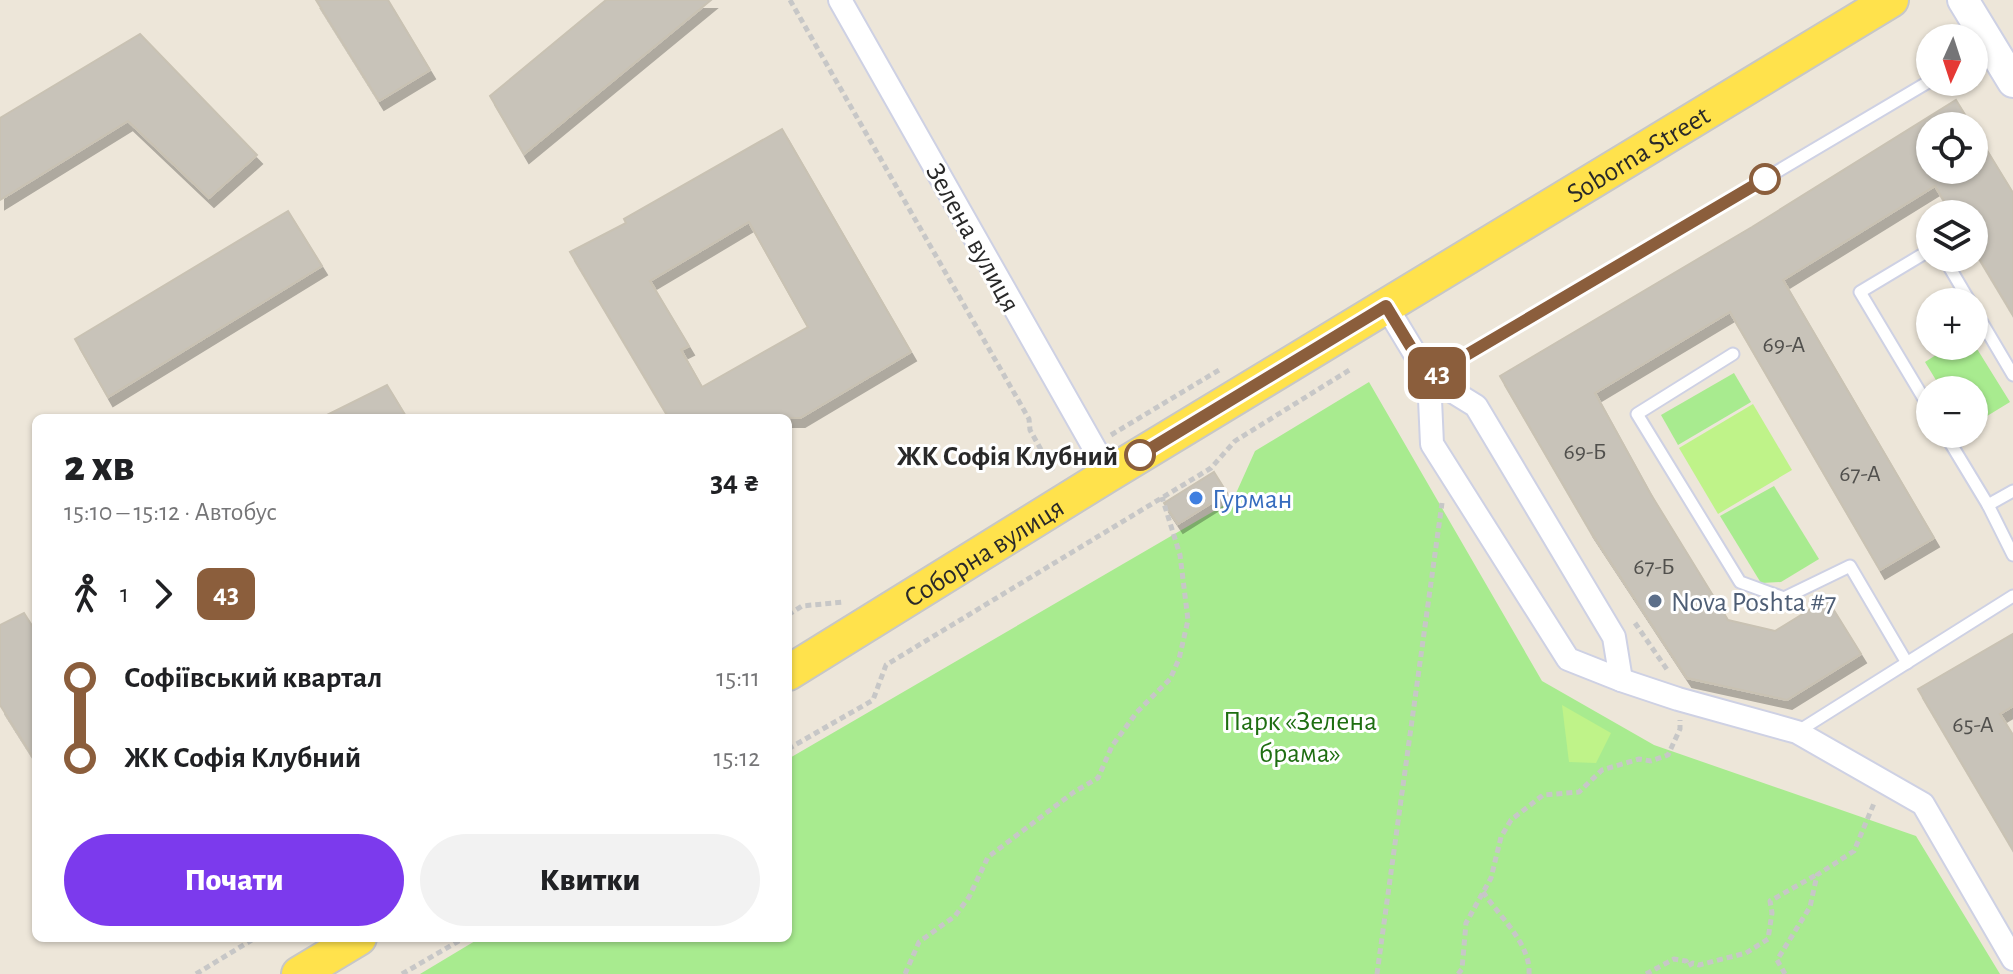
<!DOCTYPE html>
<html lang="uk">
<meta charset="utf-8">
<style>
body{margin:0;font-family:"Alegreya Sans",sans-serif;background:#f2f2f2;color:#202124;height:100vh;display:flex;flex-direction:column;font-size:30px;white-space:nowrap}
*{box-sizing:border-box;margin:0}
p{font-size:26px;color:#757577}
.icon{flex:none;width:44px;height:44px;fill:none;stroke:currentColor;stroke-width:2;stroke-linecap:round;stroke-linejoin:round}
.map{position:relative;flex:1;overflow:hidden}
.panel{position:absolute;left:32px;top:414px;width:760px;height:528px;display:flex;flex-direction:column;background:#fff;border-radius:12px;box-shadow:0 2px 6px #0004}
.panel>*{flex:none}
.badge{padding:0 16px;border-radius:12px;font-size:28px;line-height:52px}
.needle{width:52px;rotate:183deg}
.buttons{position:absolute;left:1916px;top:24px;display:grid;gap:16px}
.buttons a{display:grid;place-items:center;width:72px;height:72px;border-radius:50%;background:#fff;box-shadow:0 2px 6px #0004;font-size:40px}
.map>.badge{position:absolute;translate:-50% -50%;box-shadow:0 0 0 4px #fff}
.legs{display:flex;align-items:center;gap:12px;height:88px;padding:0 32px;font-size:26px}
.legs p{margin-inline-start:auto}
.head{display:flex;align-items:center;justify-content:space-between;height:136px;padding:0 32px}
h1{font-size:44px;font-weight:800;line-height:60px}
.cta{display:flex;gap:16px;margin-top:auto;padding:16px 32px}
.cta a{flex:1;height:92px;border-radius:48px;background:#7c3aed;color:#fff;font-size:32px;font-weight:800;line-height:92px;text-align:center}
.cta a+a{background:#f2f2f2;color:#202124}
ul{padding:0 32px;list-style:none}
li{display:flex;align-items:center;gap:28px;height:80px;font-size:30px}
li i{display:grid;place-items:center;width:12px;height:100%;margin:0 10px;background:currentColor}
li i::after{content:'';width:20px;height:20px;margin:-10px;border:6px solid;border-radius:50%;background:#fff}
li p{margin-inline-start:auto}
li:first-child i{background:linear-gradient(#0000 50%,currentColor 0)}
li:last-child i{background:linear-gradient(currentColor 50%,#0000 0)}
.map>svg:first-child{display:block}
.green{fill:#a8eb8f}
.pitch{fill:#bff389}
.building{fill:#c8c3b9;stroke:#c9c2b3;stroke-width:2;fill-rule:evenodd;filter:url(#shadow)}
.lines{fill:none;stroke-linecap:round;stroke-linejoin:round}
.service-casing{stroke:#ced1e4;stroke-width:15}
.minor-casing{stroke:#ced1e4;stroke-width:26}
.secondary-casing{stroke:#ced1e4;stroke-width:34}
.primary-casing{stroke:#c7c7c7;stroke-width:38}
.path{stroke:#c7c7c7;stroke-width:5;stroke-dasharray:6 4;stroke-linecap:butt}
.service{stroke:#fff;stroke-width:11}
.minor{stroke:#fff;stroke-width:22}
.secondary{stroke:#fff;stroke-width:30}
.primary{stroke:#ffe24c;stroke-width:34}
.line-1-casing{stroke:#fff;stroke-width:18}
.line-1{stroke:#8b5e3c;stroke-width:12}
.stop-1-dot{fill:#fff;stroke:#8b5e3c;stroke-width:4}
.shop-dot{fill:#3f7fe0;stroke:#fff;stroke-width:3}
.service-dot{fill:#5c6f8a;stroke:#fff;stroke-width:3}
.labels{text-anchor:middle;stroke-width:6;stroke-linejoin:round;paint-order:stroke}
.number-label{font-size:24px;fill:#51504d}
.street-label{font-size:28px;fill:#292929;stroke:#fff}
.stop-label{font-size:28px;font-weight:bold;fill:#292929;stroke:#fff;text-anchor:end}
.shop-label{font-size:28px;fill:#366cbe;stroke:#fff;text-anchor:start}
.service-label{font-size:28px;fill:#4e5e75;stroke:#fff;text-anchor:start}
.park-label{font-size:28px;fill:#1e6e11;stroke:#fff}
</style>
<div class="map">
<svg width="2013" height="974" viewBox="0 0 2013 974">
<defs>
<filter id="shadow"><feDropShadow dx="5" dy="9" stdDeviation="0" flood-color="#0004"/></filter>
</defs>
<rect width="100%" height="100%" fill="#ede6d9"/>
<g class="green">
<path d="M1974,344L2010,402L1974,424V390H1942L1925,362L1950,346H1974Z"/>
<path d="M1734,373L1751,402L1678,445L1661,415Z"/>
<path d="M1369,382L1542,681L1654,745L1916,836L2000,974H420L480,938H788V759L1233,500L1255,451Z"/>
<path d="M1774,486L1819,559L1781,582L1761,583L1720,516Z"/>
</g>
<g class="pitch">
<path d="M1753,404L1792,470L1718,514L1679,448Z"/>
<path d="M1562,705L1611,733L1596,763L1569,762Z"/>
</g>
<g class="building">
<path d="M316,0H388L430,70L379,101Z"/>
<path d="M606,0H711L524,154L490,96Z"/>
<path d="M140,34L257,155L209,198L128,121L0,200V118Z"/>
<path d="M1956,100L1972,126H1930V170H1974V129L2013,193V315L1974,250V214H1952L1935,186L1783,280L1934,538L1880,570L1730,312L1595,393L1650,493L1728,620L1775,631L1827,599L1861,654L1787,700L1687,678L1589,529L1500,376L1752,227Z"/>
<path d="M782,129L911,352L800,418H669L570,252L626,223L624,219ZM749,222L808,327L702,387L681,350L689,346L650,281Z"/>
<path d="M288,211L322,266L108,397L75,339Z"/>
<path d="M387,385L407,418H321Z"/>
<path d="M1214,472L1227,493L1178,524L1164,503Z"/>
<path d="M24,613L36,632V762L0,705V625Z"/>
<path d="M2013,634V706L2000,714L2013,735V850L1918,689Z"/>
</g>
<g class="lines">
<g class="service-casing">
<g id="service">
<path d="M1930,250L1860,292L1930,409"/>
<path d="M1944,258L1970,302"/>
<path d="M1974,309L2013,375"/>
<path d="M1733,354L1637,414L1740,582L1784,598L1850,566L1907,663"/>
<path d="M1430,377L1930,81"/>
<path d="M1945,434L1988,505L2013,555"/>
<path d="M1988,505L2013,491"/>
<path d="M1797,732L2013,596"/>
</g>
</g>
<g class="minor-casing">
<g id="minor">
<path d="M840,0L1109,474"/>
<path d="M1386,306L1429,377L1476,406L1614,637L1621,680"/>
<path d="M1429,377L1432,444L1568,659L1621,680L1678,699L1797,732L1923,804L2013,959"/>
</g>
</g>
<g class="secondary-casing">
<path id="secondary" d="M1963,0L2013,82"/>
</g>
<g class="primary-casing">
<g id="primary">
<path id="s1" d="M788,673L1109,474L1891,0"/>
<path d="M299,974L359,938"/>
</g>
</g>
<g class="path">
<path d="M790,0L1029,419L1030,430L1053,471"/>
<path d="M1111,435L1219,370"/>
<path d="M788,615L802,606L844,602"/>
<path d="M1635,623L1668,671"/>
<path d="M788,749L873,700L886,665L1211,468L1235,441L1351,369"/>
<path d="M1483,892C1499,916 1531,944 1529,974"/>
<path d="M196,974L255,938"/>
<path d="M402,974L464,938"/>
<path d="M905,974L919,942L955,916L969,897L988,857L1074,792L1098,778L1112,746L1137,712L1170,679L1179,659L1188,620L1180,555L1162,497"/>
<path d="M1377,974L1442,503"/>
<path d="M1458,974L1462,969L1466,923L1491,878L1501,837L1511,820L1543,795L1579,792L1602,770L1639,759L1651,761L1668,755L1680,729V720"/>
<path d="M1646,974L1674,959L1686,961L1688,966L1693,963L1699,965L1746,953L1768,939L1772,913L1770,901L1816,875"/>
<path d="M1785,974L1777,960L1810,907L1817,875L1854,851L1875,801"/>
</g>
<use href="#service" class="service"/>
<use href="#minor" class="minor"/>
<use href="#secondary" class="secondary"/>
<use href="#primary" class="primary"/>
</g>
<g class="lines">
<g class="line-1-casing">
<path id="line-1" d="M1140,455L1386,306L1429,377L1765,179"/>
</g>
<use href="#line-1" class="line-1"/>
</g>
<g class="stop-1-dot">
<circle cx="1765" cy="179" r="14"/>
<circle cx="1140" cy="455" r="14"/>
</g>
<circle class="shop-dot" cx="1196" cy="498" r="8"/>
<circle class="service-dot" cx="1655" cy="601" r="8"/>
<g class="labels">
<g class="number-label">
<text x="1784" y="352">69-А</text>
<text x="1585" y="459">69-Б</text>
<text x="1860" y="481">67-А</text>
<text x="1654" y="574">67-Б</text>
<text x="1973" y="732">65-А</text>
</g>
<g class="street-label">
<text dy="10" stroke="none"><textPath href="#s1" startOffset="996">Soborna Street</textPath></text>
<text transform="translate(974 237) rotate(61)" y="10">Зелена вулиця</text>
<text dy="10" stroke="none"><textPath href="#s1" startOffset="230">Соборна вулиця</textPath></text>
</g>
<g class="stop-label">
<text x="1118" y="465">ЖК Софія Клубний</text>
</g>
<g class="shop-label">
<text x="1212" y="508">Гурман</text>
</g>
<g class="service-label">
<text x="1671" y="611">Nova Poshta #7</text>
</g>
<g class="park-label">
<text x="1300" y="730">Парк «Зелена<tspan x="1300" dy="32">брама»</tspan></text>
</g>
</g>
</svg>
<div class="buttons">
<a><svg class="needle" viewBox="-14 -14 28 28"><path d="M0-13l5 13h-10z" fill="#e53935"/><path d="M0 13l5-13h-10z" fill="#757577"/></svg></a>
<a><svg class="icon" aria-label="locate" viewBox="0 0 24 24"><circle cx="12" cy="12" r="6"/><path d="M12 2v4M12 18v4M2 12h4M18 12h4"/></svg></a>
<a><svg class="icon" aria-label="layers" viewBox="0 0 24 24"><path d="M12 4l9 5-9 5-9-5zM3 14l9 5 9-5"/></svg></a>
<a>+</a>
<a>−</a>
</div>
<b class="badge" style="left:1437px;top:373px;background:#8b5e3c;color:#fff">43</b>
<section class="panel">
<div class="head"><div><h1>2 хв</h1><p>15:10 – 15:12 · Автобус</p></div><b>34 ₴</b></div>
<div class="legs"><svg class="icon" aria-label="walk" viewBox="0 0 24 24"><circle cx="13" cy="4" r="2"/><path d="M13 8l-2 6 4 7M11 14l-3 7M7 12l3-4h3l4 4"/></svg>1<svg class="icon" aria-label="forward" viewBox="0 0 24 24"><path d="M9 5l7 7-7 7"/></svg><b class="badge" style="background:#8b5e3c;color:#fff">43</b></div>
<ul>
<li><i style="color:#8b5e3c"></i><b>Софіївський квартал</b><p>15:11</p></li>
<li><i style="color:#8b5e3c"></i><b>ЖК Софія Клубний</b><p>15:12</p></li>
</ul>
<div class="cta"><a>Почати</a><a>Квитки</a></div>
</section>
</div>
